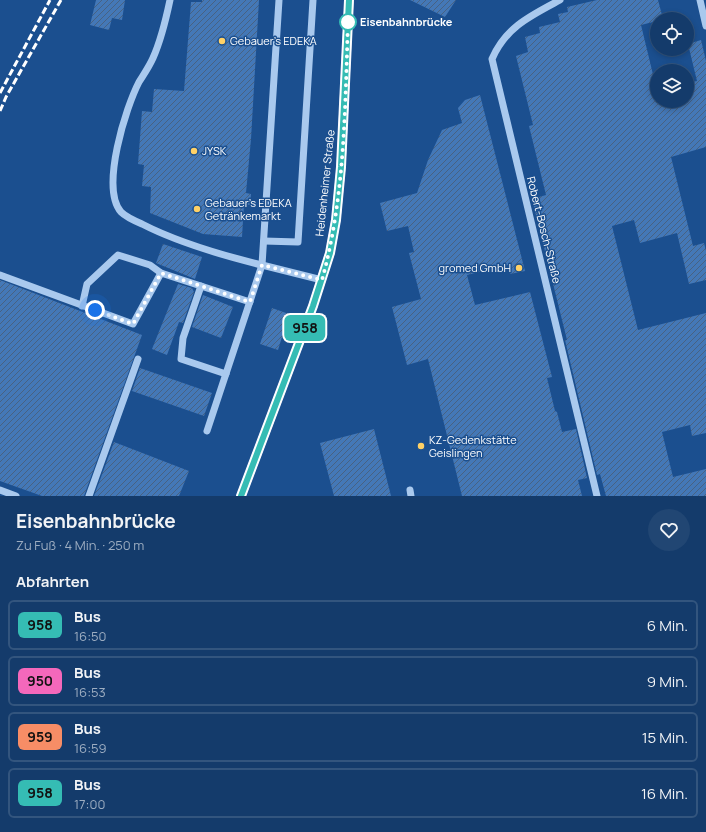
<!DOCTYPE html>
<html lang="de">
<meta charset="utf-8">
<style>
body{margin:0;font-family:Manrope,sans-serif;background:#214673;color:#f1f3f6;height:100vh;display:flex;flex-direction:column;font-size:15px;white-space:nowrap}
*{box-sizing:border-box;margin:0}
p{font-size:13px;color:#9dadc1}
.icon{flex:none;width:22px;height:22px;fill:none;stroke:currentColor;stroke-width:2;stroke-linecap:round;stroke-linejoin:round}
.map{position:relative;height:496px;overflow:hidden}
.side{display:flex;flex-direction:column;background:#143b6b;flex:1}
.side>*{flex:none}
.badge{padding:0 8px;border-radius:6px;font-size:14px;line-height:26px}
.tools{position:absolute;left:650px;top:12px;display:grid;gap:8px}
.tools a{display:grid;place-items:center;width:44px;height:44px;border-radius:50%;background:#143b6b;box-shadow:0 2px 6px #0003,0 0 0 1px #33557e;font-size:20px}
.you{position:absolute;width:20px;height:20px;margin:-10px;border:3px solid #fff;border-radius:50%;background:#1a73e8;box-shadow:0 0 0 6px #1a73e833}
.map>.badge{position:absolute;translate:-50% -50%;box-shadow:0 0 0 2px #fff}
h2{padding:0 16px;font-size:15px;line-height:36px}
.round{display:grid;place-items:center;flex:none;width:42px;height:42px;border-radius:21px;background:#214673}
.headline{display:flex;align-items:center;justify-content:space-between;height:68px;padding:0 16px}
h1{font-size:19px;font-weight:700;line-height:30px}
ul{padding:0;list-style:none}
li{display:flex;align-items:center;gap:12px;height:50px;margin:0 8px 6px;padding:0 8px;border:2px solid #33557e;border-radius:6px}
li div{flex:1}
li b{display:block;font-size:15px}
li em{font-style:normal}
li .badge{min-width:44px;font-weight:700;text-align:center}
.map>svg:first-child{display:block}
.building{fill:url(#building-hatch)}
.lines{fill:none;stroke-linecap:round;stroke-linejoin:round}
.minor{stroke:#a9c9ee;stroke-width:7}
.major{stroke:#f0f6ff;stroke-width:10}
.rail{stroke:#fff;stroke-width:3;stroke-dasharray:7 3;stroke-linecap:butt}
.line-casing{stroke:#fff;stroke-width:9}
.line{stroke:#35bcb4;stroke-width:6}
.walk{stroke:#fff;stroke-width:4;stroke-dasharray:0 7.2}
.stop-dot{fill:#fff;stroke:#35bcb4;stroke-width:2}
.poi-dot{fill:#ffd166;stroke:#1b4f8f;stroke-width:1.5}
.labels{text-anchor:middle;stroke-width:3;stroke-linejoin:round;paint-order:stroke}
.stop-label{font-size:11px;font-weight:bold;fill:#fff;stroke:#1b4f8f;text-anchor:start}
.poi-label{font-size:11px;fill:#fff;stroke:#1b4f8f;text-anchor:start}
.street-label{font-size:11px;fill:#fff;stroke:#1b4f8f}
</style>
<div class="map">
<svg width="706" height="496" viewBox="0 0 706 496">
<defs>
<pattern id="building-hatch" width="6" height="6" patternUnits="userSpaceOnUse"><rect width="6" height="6" fill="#4478b7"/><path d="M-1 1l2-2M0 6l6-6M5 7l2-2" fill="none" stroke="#486282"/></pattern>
</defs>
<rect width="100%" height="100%" fill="#1b4f8f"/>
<g class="building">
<path d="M96,0H125L122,20L112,18L109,30L90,25Z"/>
<path d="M202,0H259L251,139L246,193L251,194L250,205L244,204L242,237L203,234L150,213L151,187L142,186L144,165L138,164L142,111L152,112L154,89L184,91L191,2H202Z"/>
<path d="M410,0H456L445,17Z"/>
<path d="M597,0H658L663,19H657V21L641,25L657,91V101H687V83L697,81L688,44L701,40L706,61V147L671,157L693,246L704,243L706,251V280L689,284L677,233L640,243L634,220L612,226L638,330L706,313V433L692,436L690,425L662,432L673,477L706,469V496H606L600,474L597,475L565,340H567L532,199L546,195L529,126L533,125L516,56L528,52L525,37L540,33L539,27L560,22L558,14L568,12L567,7Z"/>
<path d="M480,95L525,271L510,274L508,265L467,275L475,305L530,292L552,377L547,378L555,411L557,412L562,432L576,429L587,478L578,480L582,496H462L428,359L407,365L392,307L421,299L409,253L414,252L408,226L387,231L380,203L417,193L428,160L442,130L462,123L458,108L465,100Z"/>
<path d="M163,244L202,257L195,279L156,263Z"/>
<path d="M0,280L142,335L84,496H42L0,481Z"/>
<path d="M178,284L192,288L194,292L183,323L179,322L167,355L152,349Z"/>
<path d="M203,295L233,307L221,338L192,327Z"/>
<path d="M272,308L289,314L278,350L260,344Z"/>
<path d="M140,368L212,393L204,416L132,391Z"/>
<path d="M374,429L391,496H334L320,443Z"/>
<path d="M114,442L189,471L179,496H94Z"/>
</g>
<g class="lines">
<g class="minor">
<path d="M170,0C166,19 161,40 153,58C149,67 144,74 139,82C126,107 100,188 121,212C126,217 135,221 142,224C179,243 221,255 262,265L207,431"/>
<path d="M279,0L262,265L322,280"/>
<path d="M560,0C530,16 506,27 492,59L597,496"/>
<path d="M700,0L706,26"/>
<path d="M264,241L298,242L313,0"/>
<path d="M0,275L133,324L161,273"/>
<path d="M201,286L183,338L181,359L226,374"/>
<path d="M82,306L87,284L118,255L150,265L161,273L250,302"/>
<path d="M0,490L16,496"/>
<path d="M410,490L411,496"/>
<path d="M89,496L138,359"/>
</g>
<path class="major" d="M241,496L313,306L330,253L336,220L341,167L349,0"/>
<g class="rail">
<path d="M0,93L50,0"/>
<path d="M0,111L6,97L61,0"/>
</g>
</g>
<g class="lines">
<g class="line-casing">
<path id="line" d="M241,496L313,306L330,253L336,220L341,167L349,0"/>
</g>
<use href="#line" class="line"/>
<path class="walk" d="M95,310L133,324L161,273L250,302L262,265L322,280C345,197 345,108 348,22"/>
</g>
<circle class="stop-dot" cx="348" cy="22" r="8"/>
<g class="poi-dot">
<circle cx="222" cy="41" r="4"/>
<circle cx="194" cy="151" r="4"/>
<circle cx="197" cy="209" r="4"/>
<circle cx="519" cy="268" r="4"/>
<circle cx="421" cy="446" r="4"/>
</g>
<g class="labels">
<g class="stop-label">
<text x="360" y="26">Eisenbahnbrücke</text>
</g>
<g class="poi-label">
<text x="230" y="45">Gebauer's EDEKA</text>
<text x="202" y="155">JYSK</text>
<text x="205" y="207">Gebauer's EDEKA<tspan x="205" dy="13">Getränkemarkt</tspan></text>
<text x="511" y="272" text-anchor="end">gromed GmbH</text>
<text x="429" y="444">KZ-Gedenkstätte<tspan x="429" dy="13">Geislingen</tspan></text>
</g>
<g class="street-label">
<text transform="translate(325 183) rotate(-84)" y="4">Heidenheimer Straße</text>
<text transform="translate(544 230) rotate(76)" y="4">Robert-Bosch-Straße</text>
</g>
</g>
</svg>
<div class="tools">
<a><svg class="icon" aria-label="locate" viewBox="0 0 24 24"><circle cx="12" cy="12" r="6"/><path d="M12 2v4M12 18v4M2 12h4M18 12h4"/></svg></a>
<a><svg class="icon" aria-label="layers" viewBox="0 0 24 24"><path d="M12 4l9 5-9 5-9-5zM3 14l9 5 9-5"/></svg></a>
</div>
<div class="you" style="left:95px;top:310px"></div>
<b class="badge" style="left:305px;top:328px;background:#35bcb4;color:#111">958</b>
</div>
<section class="side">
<div class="headline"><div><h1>Eisenbahnbrücke</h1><p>Zu Fuß · 4 Min. · 250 m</p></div><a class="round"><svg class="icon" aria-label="heart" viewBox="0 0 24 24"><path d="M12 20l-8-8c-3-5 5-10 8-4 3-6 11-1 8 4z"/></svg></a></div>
<h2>Abfahrten</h2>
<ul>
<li><span class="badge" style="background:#35bcb4;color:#111">958</span><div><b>Bus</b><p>16:50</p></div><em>6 Min.</em></li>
<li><span class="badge" style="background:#f468bb;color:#111">950</span><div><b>Bus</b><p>16:53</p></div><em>9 Min.</em></li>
<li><span class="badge" style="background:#f78d66;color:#111">959</span><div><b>Bus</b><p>16:59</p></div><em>15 Min.</em></li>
<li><span class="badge" style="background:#35bcb4;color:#111">958</span><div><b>Bus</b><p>17:00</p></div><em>16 Min.</em></li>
</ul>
</section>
